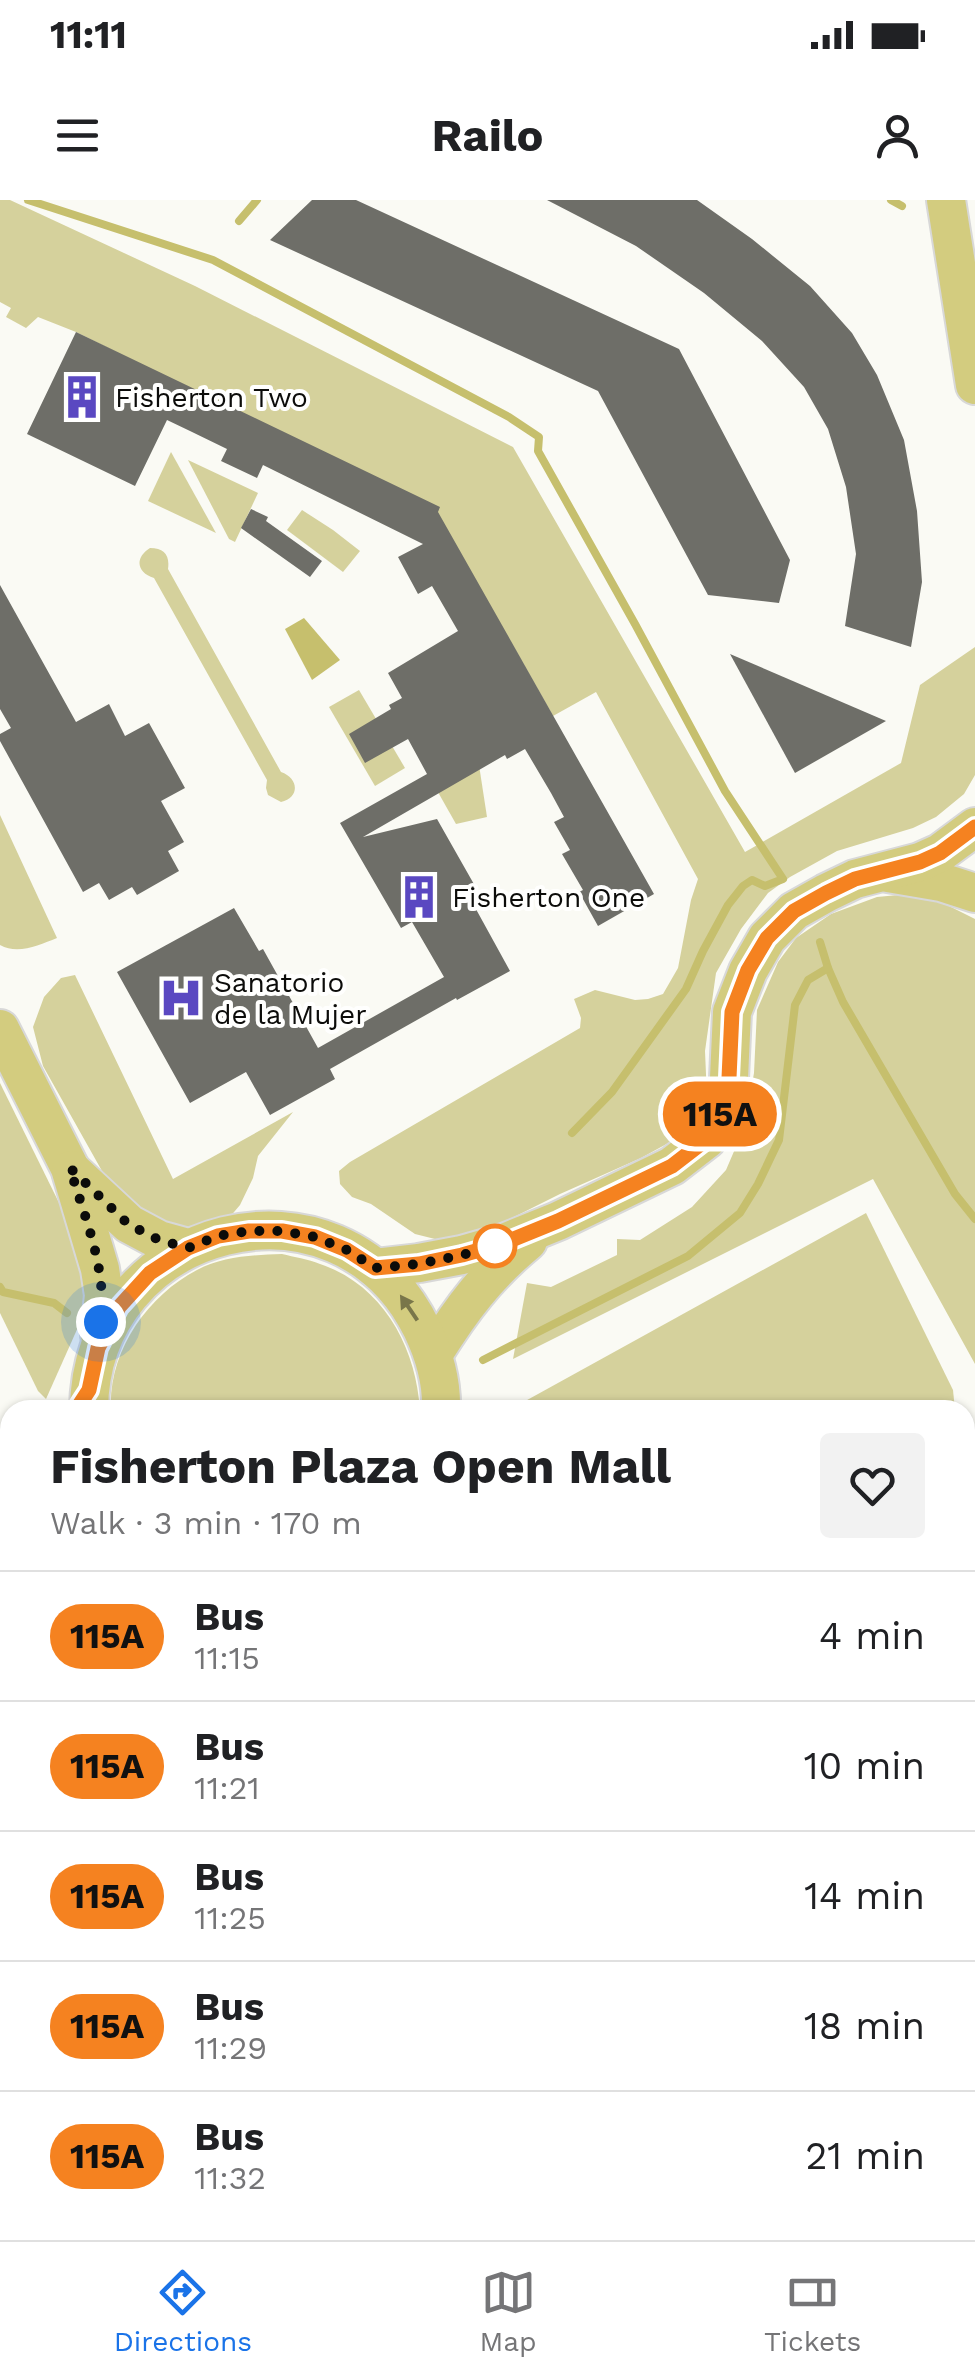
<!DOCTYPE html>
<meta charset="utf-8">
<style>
body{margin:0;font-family:"Work Sans",sans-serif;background:#f2f2f2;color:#202124;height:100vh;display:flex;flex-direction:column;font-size:38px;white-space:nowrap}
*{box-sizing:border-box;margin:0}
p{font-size:32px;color:#757577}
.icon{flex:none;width:55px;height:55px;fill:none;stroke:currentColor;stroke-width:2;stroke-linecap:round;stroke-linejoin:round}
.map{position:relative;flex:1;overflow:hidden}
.drawer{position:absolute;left:0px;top:1200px;width:975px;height:840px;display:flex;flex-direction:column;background:#fff;border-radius:30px 30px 0 0;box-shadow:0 2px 8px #0004}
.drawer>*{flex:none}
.badge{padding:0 20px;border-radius:32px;font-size:35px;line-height:65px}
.you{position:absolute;width:50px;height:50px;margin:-25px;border:8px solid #fff;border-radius:50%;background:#1a73e8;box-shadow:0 0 0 15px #1a73e833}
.map>.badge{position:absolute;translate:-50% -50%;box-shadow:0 0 0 5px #fff}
.round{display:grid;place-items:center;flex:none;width:105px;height:105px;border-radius:10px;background:#f2f2f2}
.summary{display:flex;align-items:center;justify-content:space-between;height:170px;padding:0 50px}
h1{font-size:48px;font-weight:700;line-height:75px}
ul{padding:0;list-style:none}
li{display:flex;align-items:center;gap:30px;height:130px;padding:0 50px;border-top:2px solid #e0e0e0}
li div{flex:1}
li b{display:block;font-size:38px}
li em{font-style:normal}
li .badge{min-width:110px;font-weight:700;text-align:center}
.status{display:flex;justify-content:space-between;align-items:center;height:70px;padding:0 50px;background:#fff;direction:ltr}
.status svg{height:28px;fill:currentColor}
header{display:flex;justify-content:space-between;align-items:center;height:130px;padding:0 50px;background:#fff;font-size:45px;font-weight:700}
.menu{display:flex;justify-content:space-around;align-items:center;height:140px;border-top:2px solid #e0e0e0;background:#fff;font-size:28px;color:#757577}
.menu a{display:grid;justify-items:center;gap:5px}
.menu .selected{color:#1a73e8}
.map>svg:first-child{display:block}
.green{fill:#d5d19c}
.water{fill:#c6bf6d}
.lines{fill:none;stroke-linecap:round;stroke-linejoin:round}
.stream{stroke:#c6bf6d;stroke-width:8}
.building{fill:#6e6e68}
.minor-casing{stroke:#7f7f79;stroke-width:35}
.major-casing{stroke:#d8d8d8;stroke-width:42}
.minor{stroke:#fff;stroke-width:30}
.major{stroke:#d3cc7f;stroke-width:38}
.oneway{fill:#79764a}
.line-casing{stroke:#fff;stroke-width:22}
.line{stroke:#f58220;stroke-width:15}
.walk{stroke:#0c0c0a;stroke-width:10;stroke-dasharray:0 18}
.stop-dot{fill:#fff;stroke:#f58220;stroke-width:5}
.labels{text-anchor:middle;stroke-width:8;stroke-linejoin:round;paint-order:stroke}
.poi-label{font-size:28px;fill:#0c0c0a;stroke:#fffffe;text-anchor:start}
</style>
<div class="status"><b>11:11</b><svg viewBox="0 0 49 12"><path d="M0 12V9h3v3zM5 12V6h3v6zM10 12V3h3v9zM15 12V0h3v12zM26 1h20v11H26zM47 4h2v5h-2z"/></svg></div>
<header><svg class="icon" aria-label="menu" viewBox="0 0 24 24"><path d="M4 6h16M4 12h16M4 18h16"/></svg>Railo<svg class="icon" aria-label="person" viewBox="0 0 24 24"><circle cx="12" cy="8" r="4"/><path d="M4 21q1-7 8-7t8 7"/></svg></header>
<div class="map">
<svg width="975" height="2040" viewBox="0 0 975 2040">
<rect width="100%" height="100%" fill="#fafaf4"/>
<g class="green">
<path d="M0,0H10L195,86L513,247L745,652L901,563L920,485L975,447V575L964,594L936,617L913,628L837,651L790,677L768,693L741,729L716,773L705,851L707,898L692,924L672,941L641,958L560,994L500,1024L443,1041L415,1034L371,1004L352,997L340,984L339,971L350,962L580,828L581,818L574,799L595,790L635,800L648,799L663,794L678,768L691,700L698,679L596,492L553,516L437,312L76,132L38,117L26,128L6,117L11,108L0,102Z"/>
<path d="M171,252L216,333L148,301Z"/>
<path d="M188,260L258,293L235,342L229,339Z"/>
<path d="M302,310L333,330L360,351L343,372L287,330Z"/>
<path d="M150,348C164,348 170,355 168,369L281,572C299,578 300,598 281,602L268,595L266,588L267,580L154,378C137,373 134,358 150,348Z"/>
<path d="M359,490L405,568L375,586L329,507Z"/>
<path d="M477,552L487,617L456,624L430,578Z"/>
<path d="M0,615L57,738C39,745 18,755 0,745Z"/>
<path d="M898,695L941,702L975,719V1164L873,979L513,1159L527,1083L551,1087L617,1055V1039L640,1040L692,1007L726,970L744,928L754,873L757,810L778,762L796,738L831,714L877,697Z"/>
<path d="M75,775L173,979L293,912L258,956L253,978L240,1005L223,1025L198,1033L166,1032L111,987L43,866L33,827L44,797L61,778Z"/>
<path d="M0,883L67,1019L85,1079L83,1116L46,1199L38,1191L0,1113Z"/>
<path d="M866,1013L953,1190L955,1210H509Z"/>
<path d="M282,1054C294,1057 308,1059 320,1064C383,1085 416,1147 420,1210H111C108,1152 147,1096 197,1070C223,1056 253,1055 282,1054Z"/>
<path d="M965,1307L975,1407V2040H725L720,2030H965Z"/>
</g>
<path class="water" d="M304,418L340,460L312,480L285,429Z"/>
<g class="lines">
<g class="stream">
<path d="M28,0L213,60L509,217L539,237L538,251L635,424L725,591L783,679L765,686L752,680L743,686L728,705L703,751L686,789L612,892L572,933"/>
<path d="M891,0L902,6"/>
<path d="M239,21L257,0"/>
<path d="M820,742L828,768L843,802L955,994L975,1019"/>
<path d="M0,1087L3,1092L54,1103L67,1113"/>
<path d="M483,1160L688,1056L740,1013L758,984L779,940L795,805L808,780L828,768"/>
<path d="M655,2030L660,2040"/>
</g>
</g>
<g class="building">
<path d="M312,0H356L679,149L790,360L779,403L708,395L598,191L270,40Z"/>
<path d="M547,0H697L752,39L810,86L852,133L877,175L904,240L917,311L922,382L911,447L845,426L856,354L846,287L828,229L804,187L762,141L704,93L636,46Z"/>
<path d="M76,132L440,307L438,312L654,694L598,726L579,692L583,690L562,654L570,650L554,622L564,617L551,593L525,549L507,559L505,555L363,637L437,619L475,686L466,691L510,771L457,800L456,798L330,869L335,879L270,915L246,872L190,903L117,772L234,708L259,751L263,749L318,848L444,777L412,722L401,728L340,623L427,574L408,539L365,563L349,534L391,509L389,505L402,498L388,473L458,431L432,386L418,394L398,357L423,344L263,265L257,278L221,261L227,249L190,231L167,220L135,286L27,234Z"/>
<path d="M251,309L268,317L266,321L322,361L310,377L241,328Z"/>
<path d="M0,385L76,522L109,504L125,536L149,523L185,588L161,601L184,642L168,651L179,671L137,695L132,687L109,700L99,683L83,692L0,541V534L11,528L0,509Z"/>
<path d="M730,454L886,521L795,573Z"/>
</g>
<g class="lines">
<g class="minor-casing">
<g id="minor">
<path d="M0,1397L10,1392"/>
<path d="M0,1931L10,1925"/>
<path d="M417,2030L422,2040"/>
</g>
</g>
<g class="major-casing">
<g id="major">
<path d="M946,0L975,185"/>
<path d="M888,673L941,682L975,693"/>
<path d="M0,829L70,968L100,1069L104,1095L100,1135"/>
<path d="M71,970L129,1024L159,1040L188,1048"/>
<path d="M375,1068L419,1063L462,1055L504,1043L558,1021L672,966L707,939L728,900L732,812L748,771L767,738L794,711L826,693L855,679L920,662L940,653L975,627"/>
<path d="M434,1153C462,1108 487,1075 528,1041"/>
<path d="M89,1210C90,1024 339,959 422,1129C434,1154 442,1181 441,1210"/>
<path d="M0,1284L10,1279"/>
<path d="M0,1331L10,1330"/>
<path d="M526,2030L531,2040"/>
<path d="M596,2030L600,2040"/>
</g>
</g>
<use href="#minor" class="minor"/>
<use href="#major" class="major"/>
</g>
<defs><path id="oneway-solid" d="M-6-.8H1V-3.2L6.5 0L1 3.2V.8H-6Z" transform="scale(2.5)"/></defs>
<use class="oneway" href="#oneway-solid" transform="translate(409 1108) rotate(-124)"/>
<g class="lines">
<g class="line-casing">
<path id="line" d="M76,1210L89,1190L98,1148L119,1107L150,1073L188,1048L218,1036L249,1031H282L315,1037L347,1050L375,1068L419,1064L462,1055L504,1043L558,1021L672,966L707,939L728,900L732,812L748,770L767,738L794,711L826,693L855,679L920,662L940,653L975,627"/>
</g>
<use href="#line" class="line"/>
<path class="walk" d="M101,1122C107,1068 85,1019 70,968L128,1024L159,1040L188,1048L218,1036L249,1031H282L315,1037L347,1050L375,1068L419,1064L462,1055L504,1043L495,1046"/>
</g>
<defs>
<g id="building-bare" transform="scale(3.45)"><path d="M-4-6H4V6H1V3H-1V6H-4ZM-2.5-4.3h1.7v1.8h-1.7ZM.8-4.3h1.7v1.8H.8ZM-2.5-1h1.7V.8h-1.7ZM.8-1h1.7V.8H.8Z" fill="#5a48c1" stroke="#fffffe" stroke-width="2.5" paint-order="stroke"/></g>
<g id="hospital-bare" transform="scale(3.45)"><path d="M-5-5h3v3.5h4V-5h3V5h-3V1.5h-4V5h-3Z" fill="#5a48c1" stroke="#fffffe" stroke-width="2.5" paint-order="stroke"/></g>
</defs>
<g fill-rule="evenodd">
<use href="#building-bare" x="82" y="197"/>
<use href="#building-bare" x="419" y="697"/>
<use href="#hospital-bare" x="181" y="798"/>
</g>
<circle class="stop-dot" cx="495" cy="1046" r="20"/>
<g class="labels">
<g class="poi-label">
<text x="115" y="207">Fisherton Two</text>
<text x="452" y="707">Fisherton One</text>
<text x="214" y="792">Sanatorio<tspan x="214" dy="32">de la Mujer</tspan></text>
</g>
</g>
</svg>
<div class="you" style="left:101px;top:1122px"></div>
<b class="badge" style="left:720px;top:914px;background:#f58220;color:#111">115A</b>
<section class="drawer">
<div class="summary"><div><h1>Fisherton Plaza Open Mall</h1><p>Walk · 3 min · 170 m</p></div><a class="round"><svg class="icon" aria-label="heart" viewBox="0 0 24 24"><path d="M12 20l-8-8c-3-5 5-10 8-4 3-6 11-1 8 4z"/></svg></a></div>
<ul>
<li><span class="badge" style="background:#f58220;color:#111">115A</span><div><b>Bus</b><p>11:15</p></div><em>4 min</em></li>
<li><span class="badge" style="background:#f58220;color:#111">115A</span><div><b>Bus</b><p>11:21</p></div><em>10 min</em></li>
<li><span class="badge" style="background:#f58220;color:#111">115A</span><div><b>Bus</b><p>11:25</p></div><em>14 min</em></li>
<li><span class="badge" style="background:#f58220;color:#111">115A</span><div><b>Bus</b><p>11:29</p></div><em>18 min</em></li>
<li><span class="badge" style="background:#f58220;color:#111">115A</span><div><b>Bus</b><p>11:32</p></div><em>21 min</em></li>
</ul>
</section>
</div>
<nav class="menu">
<a class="selected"><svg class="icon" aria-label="directions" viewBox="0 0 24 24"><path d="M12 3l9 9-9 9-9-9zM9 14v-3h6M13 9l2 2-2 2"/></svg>Directions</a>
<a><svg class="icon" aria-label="map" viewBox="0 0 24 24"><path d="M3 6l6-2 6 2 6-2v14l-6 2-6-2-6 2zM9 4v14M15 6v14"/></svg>Map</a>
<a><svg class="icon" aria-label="tickets" viewBox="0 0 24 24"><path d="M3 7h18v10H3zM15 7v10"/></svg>Tickets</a>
</nav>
